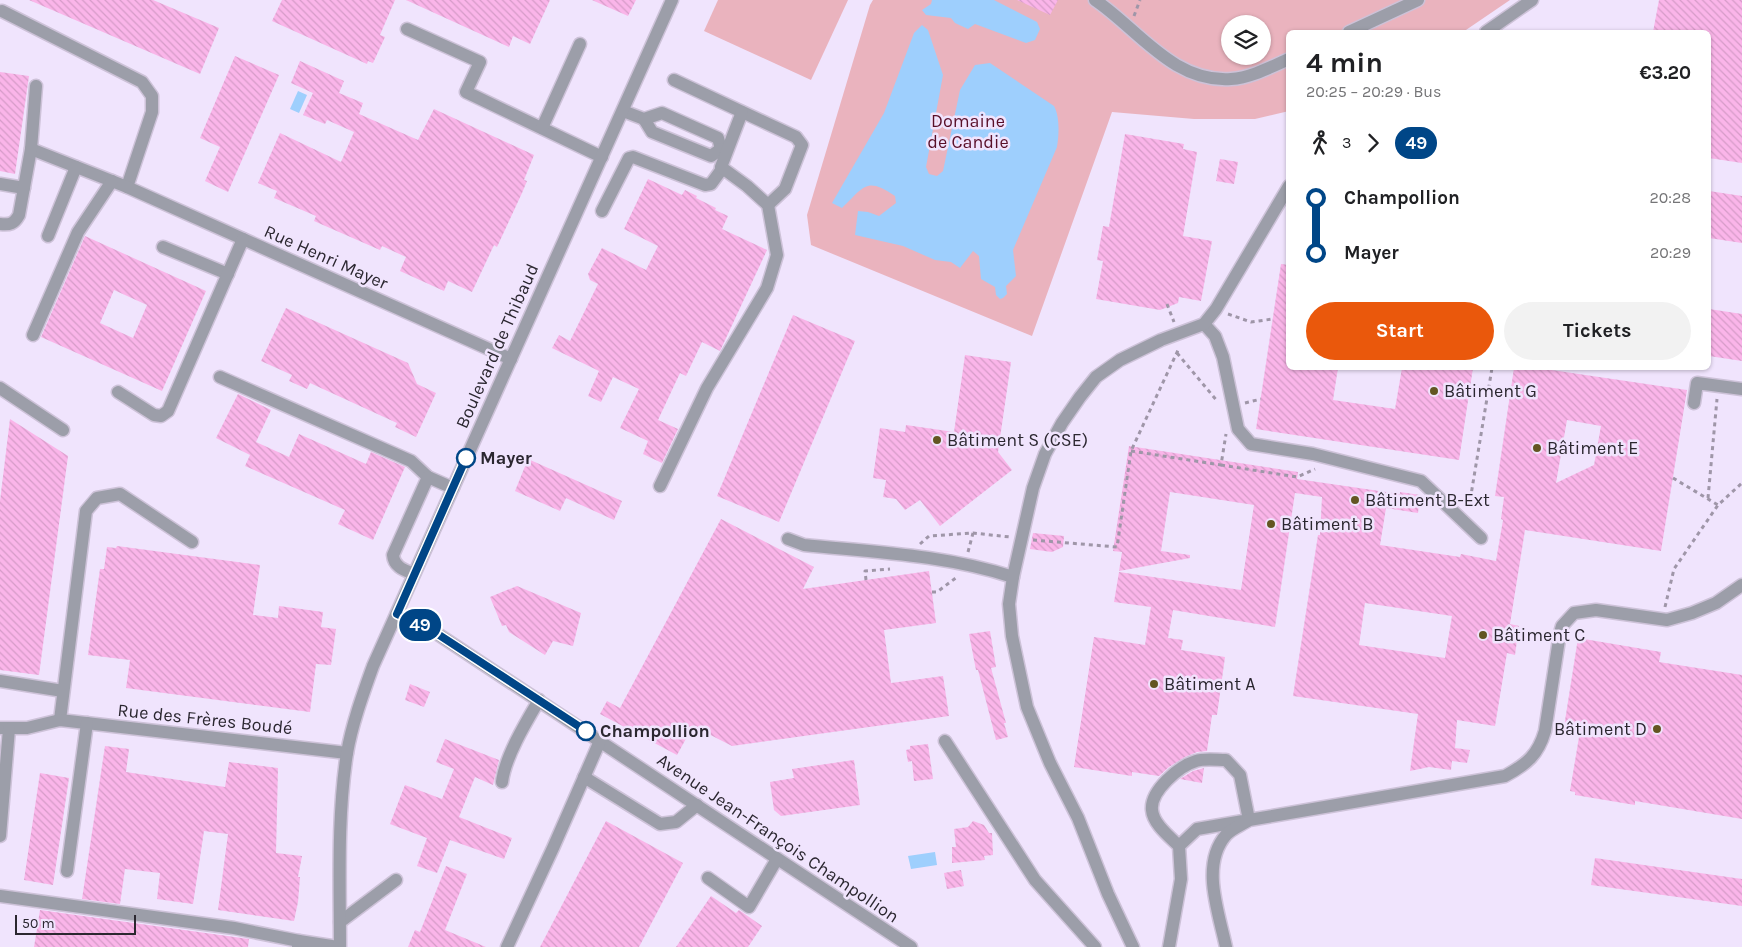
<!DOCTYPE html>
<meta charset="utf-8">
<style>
body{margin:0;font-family:Karla,sans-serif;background:#f2f2f2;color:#202124;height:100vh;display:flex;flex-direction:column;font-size:19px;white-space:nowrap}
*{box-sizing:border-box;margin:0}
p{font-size:16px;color:#757577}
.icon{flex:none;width:28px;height:28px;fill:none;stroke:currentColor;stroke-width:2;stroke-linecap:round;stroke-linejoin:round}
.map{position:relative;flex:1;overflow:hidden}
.details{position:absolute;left:1286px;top:30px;width:425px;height:340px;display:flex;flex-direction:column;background:#fff;border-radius:8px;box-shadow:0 1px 4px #0004}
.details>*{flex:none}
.badge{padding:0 10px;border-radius:16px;font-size:18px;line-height:32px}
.tools{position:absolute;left:1221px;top:15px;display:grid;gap:10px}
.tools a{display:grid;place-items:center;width:50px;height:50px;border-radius:50%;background:#fff;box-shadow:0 1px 4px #0004;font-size:25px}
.scale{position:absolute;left:15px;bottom:12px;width:121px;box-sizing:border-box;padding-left:5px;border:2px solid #2b2730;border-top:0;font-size:14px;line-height:18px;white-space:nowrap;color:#2b2730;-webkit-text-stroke:4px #f0e4fd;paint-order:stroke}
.map>.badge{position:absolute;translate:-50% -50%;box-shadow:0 0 0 2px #fff}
.legs{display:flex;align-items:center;gap:8px;height:55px;padding:0 20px;font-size:16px}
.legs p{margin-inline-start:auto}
.head{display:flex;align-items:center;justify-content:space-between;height:85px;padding:0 20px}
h1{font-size:28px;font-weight:700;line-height:38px}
.primary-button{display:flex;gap:10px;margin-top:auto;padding:10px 20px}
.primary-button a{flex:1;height:58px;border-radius:30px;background:#ea580c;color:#fff;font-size:20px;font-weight:700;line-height:58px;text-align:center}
.primary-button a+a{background:#f2f2f2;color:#202124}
ul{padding:0 20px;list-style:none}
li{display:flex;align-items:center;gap:18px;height:55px;font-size:19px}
li i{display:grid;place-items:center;width:8px;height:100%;margin:0 6px;background:currentColor}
li i::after{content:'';width:12px;height:12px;margin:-6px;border:4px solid;border-radius:50%;background:#fff}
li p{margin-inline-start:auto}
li:first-child i{background:linear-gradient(#0000 50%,currentColor 0)}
li:last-child i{background:linear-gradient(currentColor 50%,#0000 0)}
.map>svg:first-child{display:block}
.green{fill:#eab3be;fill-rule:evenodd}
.water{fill:#9ecffd}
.building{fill:url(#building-back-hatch);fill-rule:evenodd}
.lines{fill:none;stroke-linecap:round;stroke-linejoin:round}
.minor-casing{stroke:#cdc2d8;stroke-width:15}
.path{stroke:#9f96a8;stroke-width:3;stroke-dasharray:4 4;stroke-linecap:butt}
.minor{stroke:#9c9ea9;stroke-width:12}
.line-1-casing{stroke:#fff;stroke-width:11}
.line-1{stroke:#004687;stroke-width:8}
.poi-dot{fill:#635522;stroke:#f0e4fd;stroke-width:2}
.stop-1-dot{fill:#fff;stroke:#004687;stroke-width:2.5}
.labels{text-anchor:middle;stroke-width:5;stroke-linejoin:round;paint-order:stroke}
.park-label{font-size:18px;fill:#590f29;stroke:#f0e4fd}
.street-label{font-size:18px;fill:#2b2730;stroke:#f0e4fd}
.poi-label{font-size:18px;fill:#2b2730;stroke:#f0e4fd;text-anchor:start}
.stop-label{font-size:18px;font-weight:bold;fill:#2b2730;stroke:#f0e4fd;text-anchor:start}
</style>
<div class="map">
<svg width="1742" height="947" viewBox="0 0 1742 947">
<defs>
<pattern id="building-back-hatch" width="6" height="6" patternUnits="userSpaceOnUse" patternTransform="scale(1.25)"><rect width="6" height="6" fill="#fab5e9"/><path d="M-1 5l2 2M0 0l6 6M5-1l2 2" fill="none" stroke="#d69cc8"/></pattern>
</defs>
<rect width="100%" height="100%" fill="#f0e4fd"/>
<g class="green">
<path d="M718,0H848L811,80L704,31Z"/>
<path d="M873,0H1510L1463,32H1289V111L1255,119H1194L1112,112L1032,336L811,245L807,215L870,5ZM1230,24H1262V56H1230Z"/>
</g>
<g class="water">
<path d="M932,0H994L1037,22L1040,29L1035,40L1026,43L975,24L968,29L955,23L951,18L926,15L922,10L931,4Z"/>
<path d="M922,25L928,30L943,75L926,167L929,174L937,176L943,171L960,90L975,65L990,63L1054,106C1060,117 1059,135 1057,147L1013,250L1016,276L1006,286L1007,294L1003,298L1000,299L996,295L995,287L981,279L979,256L973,251L960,268L951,262L935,260L903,246L855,235L858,211L868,212L879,216L896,203L895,196C866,176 864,187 842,208L832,203L884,113L914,33Z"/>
<path d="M298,91L307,95L299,113L290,109Z"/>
<path d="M935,852L937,865L911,869L908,856Z"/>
</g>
<g class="building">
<path d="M29,0H153L219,28L200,74Z"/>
<path d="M282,0H395L380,35L385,37L373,63L368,61L367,64L272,21Z"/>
<path d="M406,0H550L530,44L513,36L509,47Z"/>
<path d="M592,0H636L628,16Z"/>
<path d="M1017,0H1058L1050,15Z"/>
<path d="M1659,0H1742V163L1709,158V32H1653Z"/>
<path d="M235,56L279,75L228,192L205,181L220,147L200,138Z"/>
<path d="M300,61L344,81L339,93L363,103L359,114L418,140L434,109L534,155L524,180L527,181L522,193L497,247L494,245L472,292L448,281L444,291L400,271L406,257L382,246L380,250L314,221L316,216L274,198L277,191L258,183L280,133L341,162L354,132L327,120L325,124L303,115L313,93L291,83Z"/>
<path d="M0,72L29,76L15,174L0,171Z"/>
<path d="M1125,134L1184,144L1183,149L1197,152L1183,236L1212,241L1201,301L1179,297L1178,303L1160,310L1096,299L1103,261L1097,260L1103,226L1109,227Z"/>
<path d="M1220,159L1238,162L1234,184L1216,181Z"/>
<path d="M648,179L682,195L685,190L697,196L696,198L716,208L715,210L728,216L722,229L767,250L720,351L702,342L686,376L680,373L658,420L678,429L662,463L643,454L648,441L620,428L639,389L613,377L601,402L588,396L599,371L552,348L559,335L570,341L598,284L590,280L588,274L602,248L646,270L658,246L624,229Z"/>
<path d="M1709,191L1742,196V243L1709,238Z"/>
<path d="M85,236L206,291L162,391L41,337ZM114,290L147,305L133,338L100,323Z"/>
<path d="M1281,264L1289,265V368H1338L1333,400L1395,409L1402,368H1473L1459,460L1256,429Z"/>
<path d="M286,308L408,363L417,384L436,393L416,437L395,427L397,423L310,383L307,389L289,381L292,375L261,361Z"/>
<path d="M1709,309L1742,314V361L1709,356Z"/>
<path d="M793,315L855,341L779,522L717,496Z"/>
<path d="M965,355L1011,362L998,452L1012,470L940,526L920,500L905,510L896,499L883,497L886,480L873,478L880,428L905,432L906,425L954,432Z"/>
<path d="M1514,368H1538L1687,390L1661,551L1525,530L1510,624L1519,626L1515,655L1507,653L1495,726L1457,720L1455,748L1470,750L1467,763L1452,761L1451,770L1429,767L1410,771L1418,714L1293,696L1318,535H1320L1322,497L1295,493L1275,627L1173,610L1168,638L1183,640L1181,650L1225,657L1217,715H1212L1207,751L1197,752L1185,757L1169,767L1159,776L1132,772V776L1074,767L1094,637L1145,645L1151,607L1114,602L1119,572L1241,590L1254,505L1170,492L1161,551L1190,555V558L1119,571L1122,552L1113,551L1129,446L1298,472L1297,479L1400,494V492L1420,495L1418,513L1386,508L1380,545L1460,557L1461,554L1496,561L1503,520L1501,519L1504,497L1495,496ZM1567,420L1601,426L1594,465L1556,483ZM1365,603L1452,616L1445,658L1359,645Z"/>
<path d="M238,394L271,410L256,442L289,457L299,434L366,464L371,452L405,467L373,540L338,524L345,510L245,466L250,455L216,438Z"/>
<path d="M10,419L68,456L39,675L0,670V501Z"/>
<path d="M528,459L622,501L614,520L566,498L560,511L515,491Z"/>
<path d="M721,519L814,567L803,589L929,571L936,623L884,630L891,683L943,676L949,716L732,746L693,726L677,755L600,714L607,701L620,708Z"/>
<path d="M1033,533L1064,536L1063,547L1052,552L1030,549Z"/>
<path d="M117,546L260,565L253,615L278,618L279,606L323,612L321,627L336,629L331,665L316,664L310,712L126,688L130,660L88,655L100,569H104L107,547L116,548Z"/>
<path d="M517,586L581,613L573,646L553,641L545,655L509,632L506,625L502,626L490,597Z"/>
<path d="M990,631L996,667L991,668L1006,723H1004L1008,737L996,740L985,697L978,670H976L969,634Z"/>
<path d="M1578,638L1661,652L1659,662L1742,675V819L1635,801V805L1575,795V792L1570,791L1580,731L1564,727Z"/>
<path d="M410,684L430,692L424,707L405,700Z"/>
<path d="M445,739L499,760L493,785L475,777L459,817L512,838L504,859L450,840L437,873L417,866L427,838L390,824L405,785L442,799L454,769L436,762Z"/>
<path d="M928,744L933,779L914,781L912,761L908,762L906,750L910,749V746Z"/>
<path d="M105,746L129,749L126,772L225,787L229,762L278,768L276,853L302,856L298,877H300L298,902L294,921L218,910L228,834L204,831L193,904L157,899L160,873L125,869L120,904L82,899Z"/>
<path d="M854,760L860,805L781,816L774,810L770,782L794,778L792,769Z"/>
<path d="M1204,768L1202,783L1180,779L1193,771Z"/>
<path d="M40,773L69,778L53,885L24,880Z"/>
<path d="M606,821L683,863L639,947H540Z"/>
<path d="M973,821L984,825L989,833H992L993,855L984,856L985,860L952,863V847H956L954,829L968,827Z"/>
<path d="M1595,858L1742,879V906L1591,885Z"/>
<path d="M446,866L467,874L445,930L486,947H408L415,930L420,932Z"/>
<path d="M961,870L964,886L947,889L944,873Z"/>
<path d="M711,896L736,913L739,910L762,926L748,947H676Z"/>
<path d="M40,910L249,939L248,947H34Z"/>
</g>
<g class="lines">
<g class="minor-casing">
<g id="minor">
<path d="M1095,0C1138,29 1173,83 1231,79C1250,78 1271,67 1289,59"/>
<path d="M2,11L142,82L152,96V112L127,187"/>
<path d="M407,29L480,62L466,92L602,157"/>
<path d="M1349,32L1418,0"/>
<path d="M1486,32L1532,0"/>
<path d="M674,80L796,137L802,145L785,189L768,205"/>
<path d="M623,111L644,119L662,113L718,138L721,149"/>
<path d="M644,119L652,132L711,156L721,149"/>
<path d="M542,128L580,44"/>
<path d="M31,149L127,187L511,359"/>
<path d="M0,184L24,188"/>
<path d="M602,211L629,158L633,157L705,185L711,184L722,169"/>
<path d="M0,224C10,225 14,224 19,215L31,149L36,86"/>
<path d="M48,236L76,167"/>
<path d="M163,247L228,274"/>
<path d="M1204,324L1215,336L1223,357L1238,429L1251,444L1313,454L1421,481L1481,538"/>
<path d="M33,335L78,232L112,181"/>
<path d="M220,377L411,461L428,477L453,488"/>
<path d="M0,388L63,430"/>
<path d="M118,392L154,415L161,416L168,411L243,239"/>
<path d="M1694,403L1697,383L1742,389"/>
<path d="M660,486L707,388L767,288L777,255L768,205L747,186L721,167L742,112"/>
<path d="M788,539L804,545C874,552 946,555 1013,577"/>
<path d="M414,574C404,570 394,567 393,555L428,477"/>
<path d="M397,614L433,631L911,947"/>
<path d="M0,681L63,691"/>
<path d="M60,720L86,511L97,498L120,494L192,542"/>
<path d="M0,728H27L60,720L347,753"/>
<path d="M945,741L1035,880L1095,947"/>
<path d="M584,777L660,824L676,822L697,805"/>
<path d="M502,782C505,757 526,722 539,700"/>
<path d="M0,836L9,729"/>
<path d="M67,871L87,723"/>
<path d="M708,878L749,907L777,859"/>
<path d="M0,896L234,928L299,941"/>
<path d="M340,922L396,880"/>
<path d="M298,947L299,941L338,947"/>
<path d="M340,947C340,883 337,817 347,753C352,724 363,694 373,666L672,0"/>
<path d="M507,947L553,848L600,741"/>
<path d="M1133,947L1108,894L1078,818L1050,763L1027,707L1012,636L1009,604L1013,577L1033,488L1045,454L1062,423L1080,397L1096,377L1120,360L1161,340L1204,324L1216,309L1289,186"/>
<path d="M1169,947L1181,879L1179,846L1197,829L1249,820L1240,775L1226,760C1217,760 1204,758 1196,761C1179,766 1150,791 1152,810C1153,824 1170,837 1179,846"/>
<path d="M1226,947C1219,913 1200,865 1226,835C1231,829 1242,825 1249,820L1505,776C1527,764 1538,755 1545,731L1560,633L1562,626L1574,613L1596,610L1667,620L1692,613L1716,603L1742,585"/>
</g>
</g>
<g class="path">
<path d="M1134,16L1140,0"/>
<path d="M1167,304L1174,322"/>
<path d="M1228,314L1251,322L1273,319"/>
<path d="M1177,353L1218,402"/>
<path d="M1245,403L1261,399"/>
<path d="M1131,451L1221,465L1226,434"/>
<path d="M1221,465L1297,477L1315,469"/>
<path d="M1673,478L1718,505"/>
<path d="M1708,498L1717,399"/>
<path d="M1469,507L1492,368"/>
<path d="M1033,540L1117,547L1131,451L1179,348"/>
<path d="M920,544L929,536L973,533L1010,537"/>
<path d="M968,552L973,533"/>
<path d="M866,580L865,571L890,569"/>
<path d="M932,592H937L957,577"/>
<path d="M1665,607L1674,569L1718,505L1742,483"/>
</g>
<use href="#minor" class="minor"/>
</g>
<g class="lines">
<g class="line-1-casing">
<path id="line-1" d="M466,458L397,614L433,631L586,731"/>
</g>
<use href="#line-1" class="line-1"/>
</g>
<g class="poi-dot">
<circle cx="1434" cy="391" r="5"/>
<circle cx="937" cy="440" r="5"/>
<circle cx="1537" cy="448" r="5"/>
<circle cx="1355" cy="500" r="5"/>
<circle cx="1271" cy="524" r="5"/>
<circle cx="1483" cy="635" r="5"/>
<circle cx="1154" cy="684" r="5"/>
<circle cx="1657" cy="729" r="5"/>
</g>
<g class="stop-1-dot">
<circle cx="466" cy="458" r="9"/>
<circle cx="586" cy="731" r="9"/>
</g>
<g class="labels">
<g class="park-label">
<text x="968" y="127">Domaine<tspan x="968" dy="21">de Candie</tspan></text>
</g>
<g class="street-label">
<text transform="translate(326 257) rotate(24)" y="6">Rue Henri Mayer</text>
<text transform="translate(497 346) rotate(-66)" y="6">Boulevard de Thibaud</text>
<text transform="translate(205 719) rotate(6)" y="6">Rue des Frères Boudé</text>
<text transform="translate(778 838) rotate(34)" y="6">Avenue Jean-François Champollion</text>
</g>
<g class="poi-label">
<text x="1444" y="397">Bâtiment G</text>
<text x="947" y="446">Bâtiment S (CSE)</text>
<text x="1547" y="454">Bâtiment E</text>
<text x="1365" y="506">Bâtiment B-Ext</text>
<text x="1281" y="530">Bâtiment B</text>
<text x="1493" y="641">Bâtiment C</text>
<text x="1164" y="690">Bâtiment A</text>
<text x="1647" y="735" text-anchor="end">Bâtiment D</text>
</g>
<g class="stop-label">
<text x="480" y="464">Mayer</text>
<text x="600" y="737">Champollion</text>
</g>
</g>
</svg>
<div class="tools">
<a><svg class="icon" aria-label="layers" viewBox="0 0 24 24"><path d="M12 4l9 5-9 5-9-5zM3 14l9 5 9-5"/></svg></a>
</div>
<div class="scale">50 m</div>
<b class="badge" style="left:420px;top:625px;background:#004687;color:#fff">49</b>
<section class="details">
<div class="head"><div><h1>4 min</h1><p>20:25 – 20:29 · Bus</p></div><b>€3.20</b></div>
<div class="legs"><svg class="icon" aria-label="walk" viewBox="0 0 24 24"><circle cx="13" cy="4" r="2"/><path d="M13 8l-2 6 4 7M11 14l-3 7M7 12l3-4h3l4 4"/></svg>3<svg class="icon" aria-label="forward" viewBox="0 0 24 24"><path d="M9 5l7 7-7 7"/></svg><b class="badge" style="background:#004687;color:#fff">49</b></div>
<ul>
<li><i style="color:#004687"></i><b>Champollion</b><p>20:28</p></li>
<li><i style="color:#004687"></i><b>Mayer</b><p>20:29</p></li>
</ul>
<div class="primary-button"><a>Start</a><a>Tickets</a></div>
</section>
</div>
